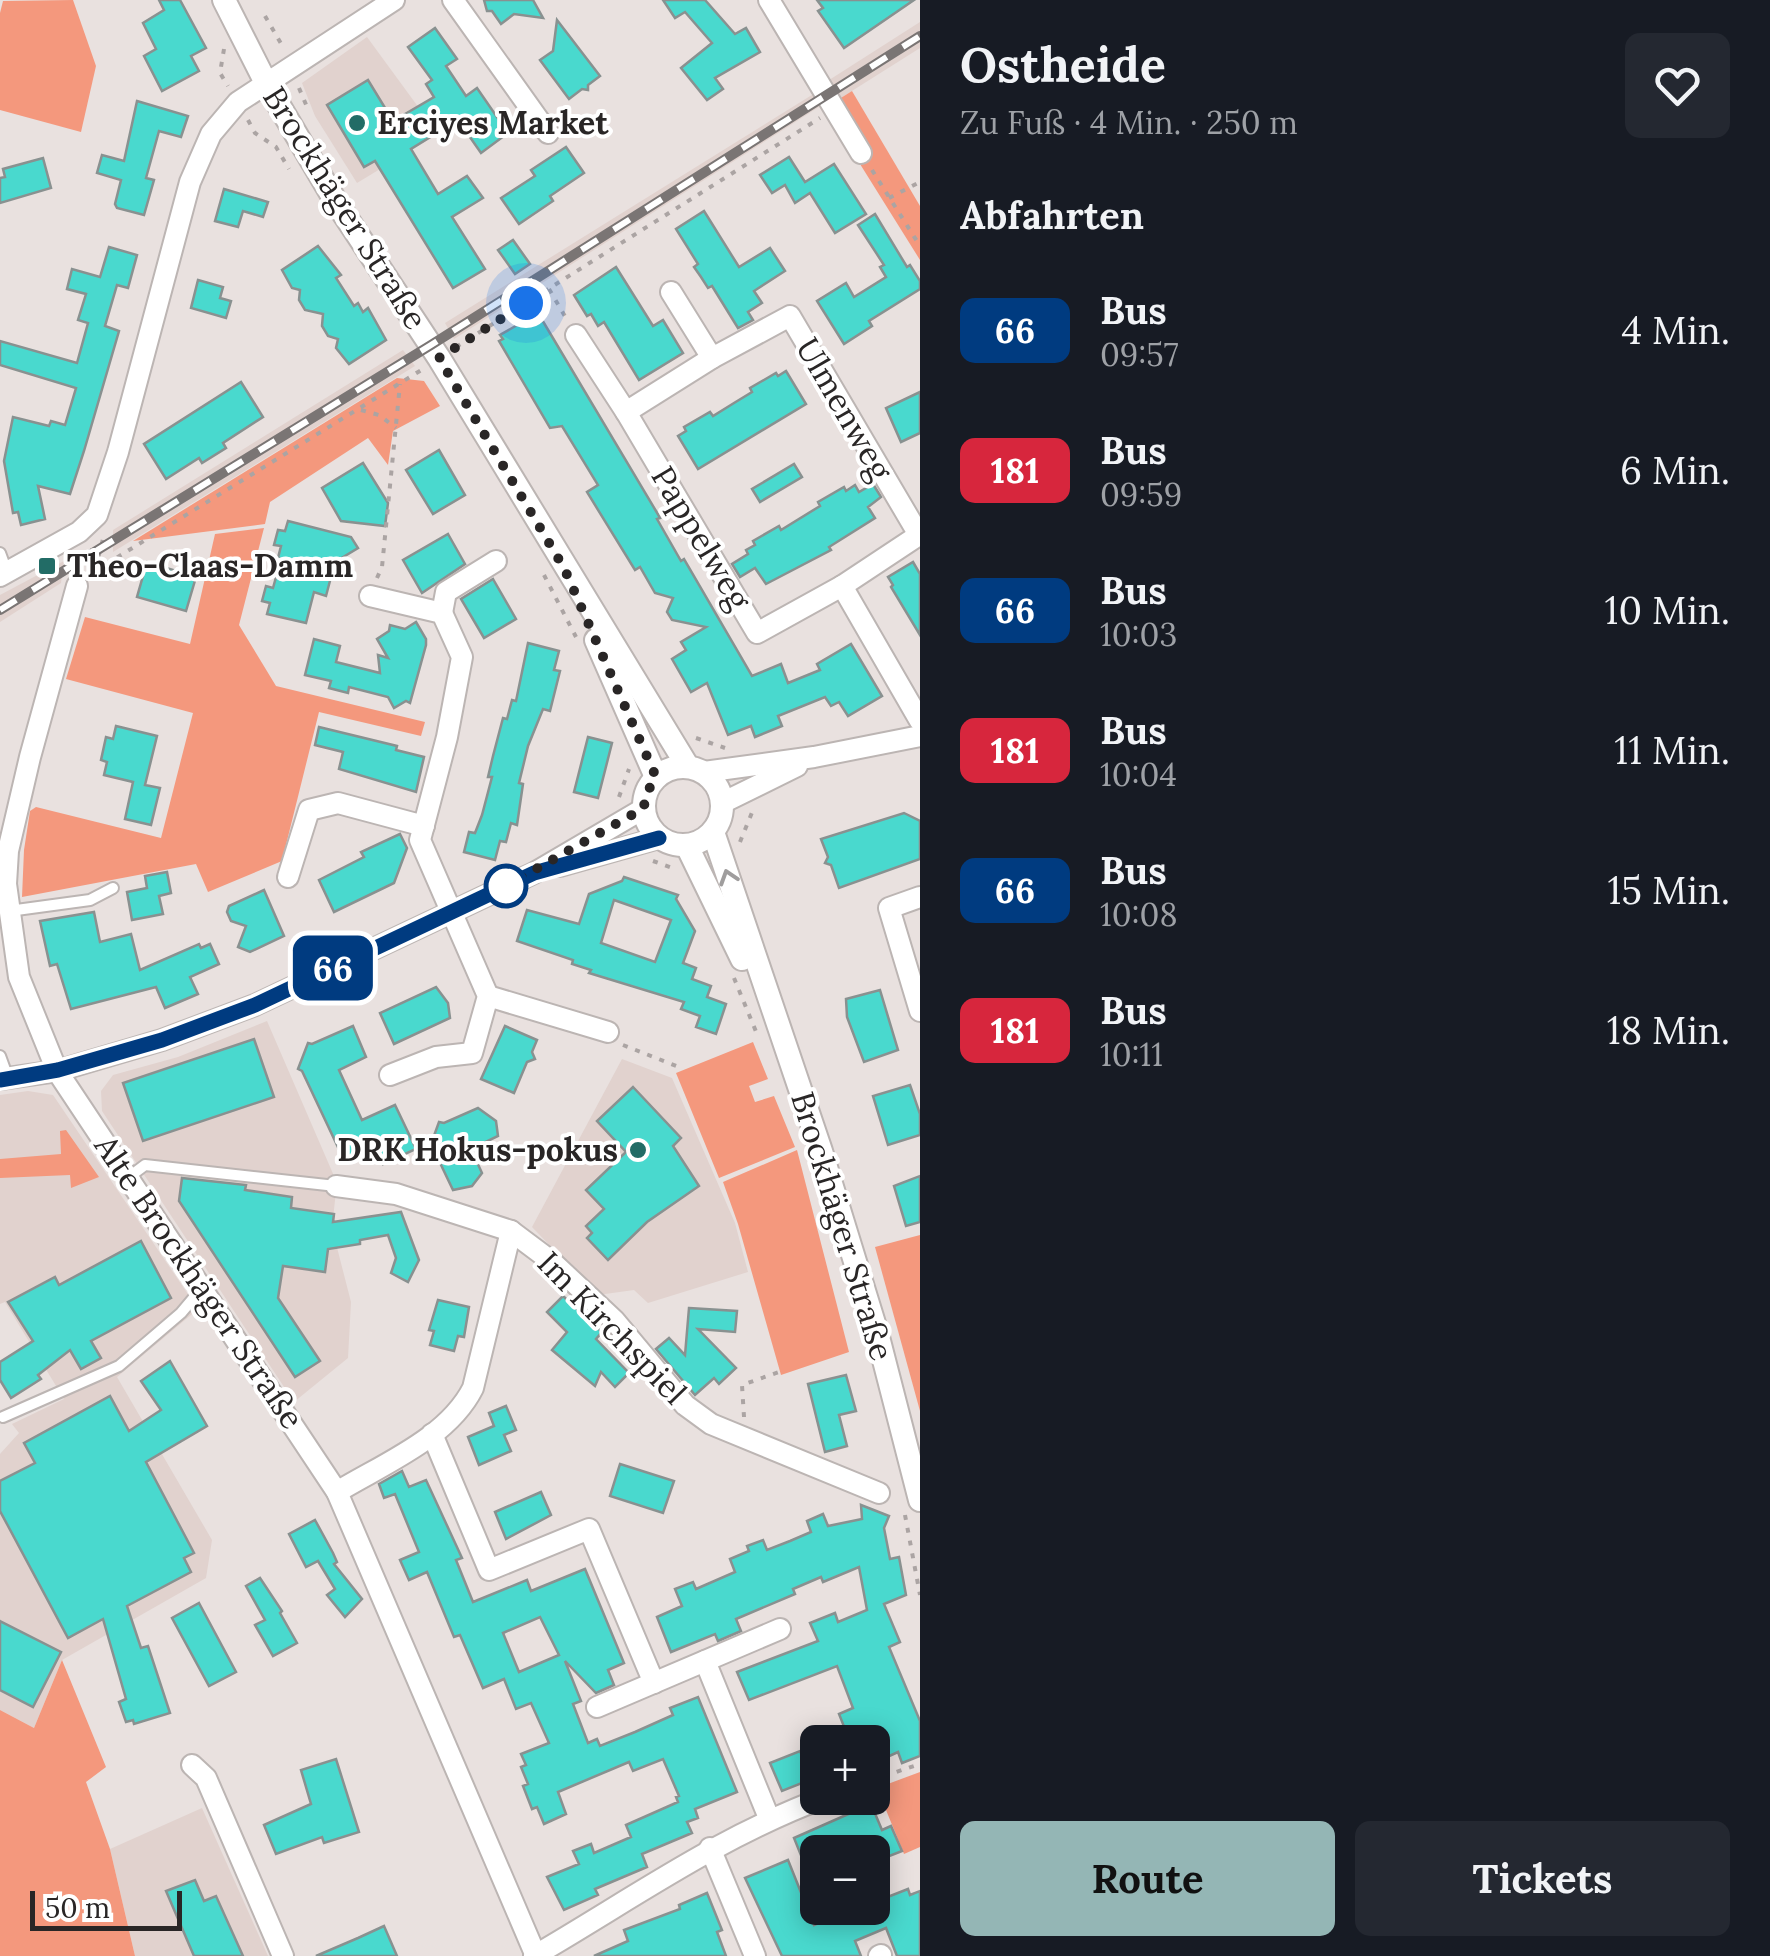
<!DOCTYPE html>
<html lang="de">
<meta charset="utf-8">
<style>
body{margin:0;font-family:Lora,serif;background:#242831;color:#f1f3f6;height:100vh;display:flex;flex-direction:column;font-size:38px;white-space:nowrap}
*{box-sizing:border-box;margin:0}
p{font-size:32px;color:#9ea1a6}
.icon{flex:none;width:55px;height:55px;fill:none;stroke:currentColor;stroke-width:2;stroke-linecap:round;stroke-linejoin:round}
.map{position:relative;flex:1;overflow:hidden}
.drawer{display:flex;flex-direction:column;background:#171b24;width:850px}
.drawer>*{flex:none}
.badge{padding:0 20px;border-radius:15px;font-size:35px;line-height:65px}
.controls{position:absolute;left:800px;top:1725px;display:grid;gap:20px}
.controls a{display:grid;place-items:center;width:90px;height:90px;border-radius:15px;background:#171b24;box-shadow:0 5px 25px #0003;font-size:50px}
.scale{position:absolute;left:30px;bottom:25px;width:152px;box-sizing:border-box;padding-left:10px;border:5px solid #292626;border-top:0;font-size:28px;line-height:35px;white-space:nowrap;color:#292626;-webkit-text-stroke:8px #fff;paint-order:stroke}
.you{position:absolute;width:50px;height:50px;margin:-25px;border:8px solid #fff;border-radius:50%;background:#1a73e8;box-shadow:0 0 0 15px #1a73e833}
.map>.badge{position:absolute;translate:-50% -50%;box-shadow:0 0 0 5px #fff}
h2{padding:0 40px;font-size:38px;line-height:90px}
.round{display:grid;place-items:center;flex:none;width:105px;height:105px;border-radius:15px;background:#242831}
.summary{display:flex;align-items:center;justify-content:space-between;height:170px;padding:0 40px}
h1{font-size:48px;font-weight:700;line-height:75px}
.cta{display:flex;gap:20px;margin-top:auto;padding:20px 40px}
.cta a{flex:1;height:115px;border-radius:15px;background:#94b6b5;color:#111;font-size:40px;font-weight:700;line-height:115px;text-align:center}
.cta a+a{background:#242831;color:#f1f3f6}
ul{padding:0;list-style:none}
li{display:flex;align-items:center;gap:30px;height:140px;padding:0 40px}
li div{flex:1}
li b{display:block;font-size:38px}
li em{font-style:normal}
li .badge{min-width:110px;font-weight:700;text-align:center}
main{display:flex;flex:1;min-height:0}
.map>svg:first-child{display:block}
.built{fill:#e1d2ce}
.green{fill:#f4987d}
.building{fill:#49d9ce;stroke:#899190;stroke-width:2.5;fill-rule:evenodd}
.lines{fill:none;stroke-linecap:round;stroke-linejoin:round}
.service-casing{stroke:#bcb5b3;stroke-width:14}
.minor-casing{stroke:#bcb5b3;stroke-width:24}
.tertiary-casing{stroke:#bcb5b3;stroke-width:26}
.path{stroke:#aba4a3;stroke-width:4;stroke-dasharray:5 8;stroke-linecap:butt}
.service{stroke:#fff;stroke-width:10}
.minor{stroke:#fff;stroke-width:20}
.tertiary{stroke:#fff;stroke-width:22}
.rail-casing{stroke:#7a7574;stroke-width:10}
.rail{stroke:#fff;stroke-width:6;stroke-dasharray:19;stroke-linecap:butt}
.oneway{stroke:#9f9d9d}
.line-casing{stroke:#fff;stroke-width:22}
.line{stroke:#003b80;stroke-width:15}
.walk{stroke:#292626;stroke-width:10;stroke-dasharray:0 18}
.poi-dot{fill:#226c66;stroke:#fff;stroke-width:4}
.stop-dot{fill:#fff;stroke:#003b80;stroke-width:5}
.labels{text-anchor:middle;stroke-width:8;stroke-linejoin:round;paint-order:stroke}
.poi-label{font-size:32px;font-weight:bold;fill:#292626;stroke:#fff;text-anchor:start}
.street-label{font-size:32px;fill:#292626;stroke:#fff}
</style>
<main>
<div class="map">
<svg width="920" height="1956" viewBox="0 0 920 1956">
<rect width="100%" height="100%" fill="#e9e1df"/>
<g class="built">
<path d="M920,22V48L836,101L826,82Z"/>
<path d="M367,37L438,134L357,183L315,116L302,83Z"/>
<path d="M815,93L822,105L454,339L445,323Z"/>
<path d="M403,350L415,366L113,552V530Z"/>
<path d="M64,561L61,583L0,622V595Z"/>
<path d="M267,1021L334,1176L336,1191L332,1228L351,1302L348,1358L294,1402L102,1111L101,1091L113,1075L178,1057Z"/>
<path d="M622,1059L672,1078L735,1223L748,1272L648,1303L634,1290L598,1295L532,1227Z"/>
<path d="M28,1091L53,1095L198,1309L117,1377L212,1540L206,1578L62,1660L34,1728L0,1710V1454L19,1433L12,1424L64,1399L5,1302L0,1304V1095Z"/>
<path d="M202,1808L268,1956H135L110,1849Z"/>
</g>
<g class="green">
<path d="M73,0L96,66L81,132L0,110V13L3,1Z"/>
<path d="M852,91L920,206V260L855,156L836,101Z"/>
<path d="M397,378L424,381L440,406L393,431L388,465L368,438L270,502L265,524L133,541Z"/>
<path d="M264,528L239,625L276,686L425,722L421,736L319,712L282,861L208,892L196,864L22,897L24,850L30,811L36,807L161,838L193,713L66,679L85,617L190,644L215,534Z"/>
<path d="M753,1042L768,1079L749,1086L755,1102L774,1096L795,1147L719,1178L676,1073Z"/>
<path d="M66,1130L99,1177L71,1188L70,1175L0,1178V1159L61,1154L60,1131Z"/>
<path d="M797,1150L849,1352L781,1375L738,1224L723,1182Z"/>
<path d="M920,1235V1411L875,1247Z"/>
<path d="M62,1660L106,1767L86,1782L110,1849L135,1956H0V1710L34,1728Z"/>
<path d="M920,1772V1847L904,1854L877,1788Z"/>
</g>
<g class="building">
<path d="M159,0H180L206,48L191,56L199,71L162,91L144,56L156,49L143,23L164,10Z"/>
<path d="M484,0H533L543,18L514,14L501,24L492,11H487Z"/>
<path d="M663,0H705L735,34L746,28L760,52L715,78L723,89L707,100L681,68L712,43L685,12L675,18Z"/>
<path d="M817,0H914L844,48L818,11L823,8Z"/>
<path d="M557,20L600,76L588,85V90L582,89L569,99L540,60L553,51Z"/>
<path d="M435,28L457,59L446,66L466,96L477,88L508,133L481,153L458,120L411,149L438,194L467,176L483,198L452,217L485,269L453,288L375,161L364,167L327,105L368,80L393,121L434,97L426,84L432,80L408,47Z"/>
<path d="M137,101L188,116L181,137L159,131L146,178L154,180L144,215L117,208L115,204L121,180L97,173L102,155L124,161Z"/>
<path d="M566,147L584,173L550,196L553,201L519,224L501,198L535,176L531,170Z"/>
<path d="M789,157L805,182L834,164L866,214L835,233L810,193L795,203L785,185L772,193L760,175Z"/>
<path d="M43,158L51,188L0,203V178L5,177L3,169Z"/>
<path d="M224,189L268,202L263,217L243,211L238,227L215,221Z"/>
<path d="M704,211L739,267L770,248L785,271L754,291L762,303L748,312L753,320L738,328L712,286L708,288L701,277L694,267L698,264L676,229Z"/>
<path d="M875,214L907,267L910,265L920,281V289L869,321L872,326L844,344L817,301L846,283L854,297L886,277L880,267L884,265L858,225Z"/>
<path d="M513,240L530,264L515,274L498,250Z"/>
<path d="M318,246L341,275L336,278L354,306L358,303L363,312L368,308L386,340L349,364L336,348L338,339L328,336L322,326L323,314L305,310L299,300L300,290L292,288L282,270Z"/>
<path d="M109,247L137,255L128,288L117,285L105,326L119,331L84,451L70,494L38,486L45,519L21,525L18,512L13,513L4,461L13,417L49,426L51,421L65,425L76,388L0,365V341L77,363L88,323L78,320L86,294L67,289L72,269L100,277Z"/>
<path d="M616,267L653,326L663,320L683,353L639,380L604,322L598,326L591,314L587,316L574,295Z"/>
<path d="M198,280L223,287L220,298L231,301L226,318L191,308Z"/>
<path d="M538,313L656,511L660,518L657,519L681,561L684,559L752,676L781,664L788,683L820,670L817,664L851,644L882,696L848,716L839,702L831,706L825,697L778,716L782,726L755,737L751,726L728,735L707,683L691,692L672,659L686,650L681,642L706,627L672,620L667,612L673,598L655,593L640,567L635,570L587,492L598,485L562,426L550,428L499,341L503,339L500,335Z"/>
<path d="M786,371L806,404L698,469L678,436L686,431L684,427L710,412L713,416L734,403L752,392L750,388L776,373L778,376Z"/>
<path d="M241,382L263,417L223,443L226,448L202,463L199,458L166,479L144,444Z"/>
<path d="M920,392V433L901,442L886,408Z"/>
<path d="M439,450L465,495L433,514L406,470Z"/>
<path d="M363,463L388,503L385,526L341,521L322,488Z"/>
<path d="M794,464L802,477L760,502L752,489Z"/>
<path d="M873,484L881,497L868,507L875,518L829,547L831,550L766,584L755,568L740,577L732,564L748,554L746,550L755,545L753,541L779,526L781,530L820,506L818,502L844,487L846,491L855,485L859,492Z"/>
<path d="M288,521L351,537L358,548L335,562L326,596L314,592L306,623L267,614L270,603L262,601L266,586L273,588L281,559L278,558L281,546L274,545L278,530L285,531Z"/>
<path d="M448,534L465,564L422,593L403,560Z"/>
<path d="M147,562L196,577L186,611L137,597Z"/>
<path d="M913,562L920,574V635L891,587L893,585L888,577Z"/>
<path d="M493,579L516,619L484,638L461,599Z"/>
<path d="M416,622L426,639V645L410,703L406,701L394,708L388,697L349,687L348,693L329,688L331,681L305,675L314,639L340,646L336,662L380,673L378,655L388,658L377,639L389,631L390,625L405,629Z"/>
<path d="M528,643L559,651L554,670L560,671L550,711L543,709L528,746L519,783L523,784L517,825L511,823L506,842L500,841L495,860L464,852L469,832L475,833L482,815L492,777H488L493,756L503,718L507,719L512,700L516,701Z"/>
<path d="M116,726L157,736L145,785L160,788L151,825L125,819L133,782L104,775L107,762L101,760L106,737L113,739Z"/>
<path d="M319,727L397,746L396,750L424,757L416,792L339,769L343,752L315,745Z"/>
<path d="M588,737L612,743L598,798L574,792Z"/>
<path d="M904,813L920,821V859L839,888L831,865L825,863L828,857L821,839Z"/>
<path d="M400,834L407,848L394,883L334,912L319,880L364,857L361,852Z"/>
<path d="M167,872L171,893L159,896L163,914L132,920L127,892L147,888L145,876Z"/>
<path d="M624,877L678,895L676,899L695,931L683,963L696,968L692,979L711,986L707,997L726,1004L716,1034L696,1027L700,1016L681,1009L684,1002L589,973L591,970L572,964L573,960L517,941L527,910L579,924L589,894L622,881ZM614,900L671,920L655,962L601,943Z"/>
<path d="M264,890L284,936L250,952L238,947L246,926L231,921L227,912L229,906Z"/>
<path d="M94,912L100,942L131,934L140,970L199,944L201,948L210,944L219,964L190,977L198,994L165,1008L156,987L71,1009L57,964L50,966L40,921Z"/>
<path d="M436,987L448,1003L450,1018L394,1044L380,1013Z"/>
<path d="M880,990L898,1050L864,1062L847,1017L846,999Z"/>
<path d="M353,1026L366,1057L339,1070L362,1120L395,1105L416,1149L383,1164L376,1148L345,1162L302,1071L298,1069L308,1043L312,1044Z"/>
<path d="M505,1026L537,1040L532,1052L535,1059L527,1062L514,1093L481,1079Z"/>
<path d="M254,1039L274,1097L143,1141L123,1083Z"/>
<path d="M910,1085L920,1114V1135L888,1145L873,1096Z"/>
<path d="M633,1087L681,1138L673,1146L699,1186L647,1222L608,1260L587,1238L592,1233L586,1226L604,1209L586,1190L626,1152L597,1121Z"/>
<path d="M478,1108L496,1121L498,1136L471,1149L482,1173L472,1186L453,1190L431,1144L439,1122L444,1123Z"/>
<path d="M920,1176V1222L906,1226L894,1186Z"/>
<path d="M182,1178L246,1185L245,1190L292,1197L291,1208L334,1214L333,1222L401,1212L419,1260L408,1282L391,1273L396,1258L388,1235L360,1240V1244L328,1249L325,1272L283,1266L278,1298L320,1361L295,1377L179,1201Z"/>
<path d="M141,1241L171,1298L91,1341L101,1358L81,1369L70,1350L38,1375L41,1379L11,1398L0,1380V1362L33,1341L8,1302L55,1277L59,1285Z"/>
<path d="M563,1296L602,1332L596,1339L629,1373L615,1387L601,1372L595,1386L552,1350L567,1332L547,1312Z"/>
<path d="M438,1300L469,1307L464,1337L458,1336L454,1351L430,1345L434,1331L429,1330Z"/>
<path d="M689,1308L737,1311L735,1332L698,1329L736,1368L719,1384L714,1378L695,1395L656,1349L669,1338L685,1355Z"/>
<path d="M170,1361L207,1426L146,1462L194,1553L184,1558L191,1572L127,1606L141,1648L148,1646L170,1713L134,1724L133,1720L126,1722L119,1702L126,1699L103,1619L68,1638L0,1511V1481L35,1463L24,1443L110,1396L129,1431L161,1410L141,1381Z"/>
<path d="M846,1375L856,1411L839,1415L847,1446L825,1452L808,1384Z"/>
<path d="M506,1406L516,1430L504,1435L511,1451L479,1465L468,1437L494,1426L489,1413Z"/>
<path d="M620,1464L674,1481L663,1513L610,1496Z"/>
<path d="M402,1471L409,1487L426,1480L462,1558L456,1560L473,1602L527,1580L531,1591L585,1569L624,1663L608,1670L614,1685L596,1693L565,1661L581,1701L573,1704L588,1743L597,1739L600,1746L635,1732L673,1715L670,1708L698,1697L737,1792L695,1809L698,1818L687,1822L692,1833L642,1854L647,1867L595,1889L598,1895L564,1910L547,1877L579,1864L573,1851L591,1844L594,1853L631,1837L626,1825L678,1802L676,1797L679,1796L663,1759L633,1771L629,1762L558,1792L566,1814L544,1824L537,1807L532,1809L523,1786L528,1784L521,1767L526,1765L521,1754L549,1743L531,1703L516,1709L504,1679L483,1688L460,1635L454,1637L427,1572L409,1580L400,1560L419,1552L395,1494L384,1498L379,1484ZM540,1617L559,1655L519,1672L503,1633Z"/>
<path d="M541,1492L551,1515L506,1539L495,1512Z"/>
<path d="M861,1505L889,1516L884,1528L890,1559L899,1557L906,1595L884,1604L900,1642L889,1647L920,1721V1756L902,1763L898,1752L885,1758L879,1742H814L845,1729L839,1714L853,1708L837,1666L749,1700L737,1672L818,1641L810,1623L835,1613L838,1622L867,1610L859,1567L823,1582L821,1577L793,1589L795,1594L736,1619L741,1631L718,1641L715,1634L671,1652L657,1617L682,1606L675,1589L693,1582L696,1589L735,1572L730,1559L749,1551L747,1546L763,1540L767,1550L790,1541L811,1532L807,1521L823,1514L828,1526L862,1519Z"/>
<path d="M315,1520L333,1553L337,1562L334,1564L362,1599L345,1617L327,1595L335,1589L318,1561L306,1567L289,1534Z"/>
<path d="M260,1578L282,1611L280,1613L297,1643L273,1656L255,1625L265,1620L246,1586Z"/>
<path d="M199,1603L236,1672L209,1686L172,1618Z"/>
<path d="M0,1621L61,1652L33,1707L0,1690Z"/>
<path d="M800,1751L812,1779L782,1791L770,1763Z"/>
<path d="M336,1759L359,1832L324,1843L322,1837L276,1854L264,1825L311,1804L301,1770Z"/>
<path d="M871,1804L882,1830L891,1826L902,1851L882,1859L873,1837L835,1852H818L817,1895L794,1838Z"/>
<path d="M788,1860L814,1925L855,1908L856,1910L872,1908V1903L908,1889L910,1895L920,1891V1956H897L886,1928L855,1941L861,1956H782L745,1878Z"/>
<path d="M195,1880L204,1901L216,1896L243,1956H194L166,1891Z"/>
<path d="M707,1893L722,1930L717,1932L726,1956H594L628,1941L624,1930L680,1909L679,1905Z"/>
<path d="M384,1926L397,1956H316L358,1938Z"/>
</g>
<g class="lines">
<g class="service-casing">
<g id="service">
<path d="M0,553L7,572"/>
<path d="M9,911L90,900L113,888"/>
<path d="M0,1056L8,1078"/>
<path d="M129,1177L145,1165L336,1186"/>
<path d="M3,1417L119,1366L181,1313L202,1288"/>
</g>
</g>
<g class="minor-casing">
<g id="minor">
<path d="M453,0L548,133"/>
<path d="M769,0L861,153"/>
<path d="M576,335L626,412L757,633L842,586L919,535L790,316L712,358L671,292"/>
<path d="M626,412L712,358"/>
<path d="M0,576L79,532L97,515L118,452L190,182L211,134L238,102L394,0"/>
<path d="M77,586L30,757L8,851L6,884L19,977L57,1071L337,1492L536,1956"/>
<path d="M842,586L920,721"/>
<path d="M370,596L442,613L462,657L447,737L420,840L488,996L472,1053L436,1057L390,1075"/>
<path d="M442,613L446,592L496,561"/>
<path d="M704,772L814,757L920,736"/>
<path d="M722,803L797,766"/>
<path d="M560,866L659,838"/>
<path d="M288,877L309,810L338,803L424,826"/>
<path d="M920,897L889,908L920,1011"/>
<path d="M488,996L608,1032"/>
<path d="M0,1079L57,1071L162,1040L255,1005L534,873L643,809"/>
<path d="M336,1186L396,1194L511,1231L551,1261L614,1320L685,1405L711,1424L879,1493"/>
<path d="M432,1434L489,1570L589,1529L654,1683"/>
<path d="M337,1492C383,1464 448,1438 473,1388L511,1231"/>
<path d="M705,1661L769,1818"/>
<path d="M597,1707L780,1629"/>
<path d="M192,1765L206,1778L283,1956"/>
<path d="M710,1848L755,1956"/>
<path d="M534,1956C632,1899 715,1839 823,1798"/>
<path d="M879,1956L881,1955"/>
</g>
</g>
<g class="tertiary-casing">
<g id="tertiary">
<path d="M224,0L267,85L336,202L439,358L688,767"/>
<path d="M596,640L656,777"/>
<circle cx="683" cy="806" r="39"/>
<path d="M713,832L821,1151L877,1333L920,1500"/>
<path d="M687,846L742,959"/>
</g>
</g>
<g class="path">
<path d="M265,16L283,47"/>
<path d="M224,49L220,73L228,86"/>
<path d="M299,88L307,107"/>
<path d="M248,120L255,133L276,147L289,169"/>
<path d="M872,170L920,246"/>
<path d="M889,198L920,182"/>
<path d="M549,289L566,318"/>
<path d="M456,347L820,118"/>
<path d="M361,410L379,415L396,428"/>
<path d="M95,570L104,535"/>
<path d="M95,571L423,369"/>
<path d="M544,575L576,637"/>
<path d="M377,578L382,567L400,384"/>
<path d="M696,738L725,748"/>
<path d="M619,797L629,769"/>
<path d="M740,842L753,810"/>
<path d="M653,861L672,868"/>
<path d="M734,978L757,1034"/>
<path d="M623,1045L679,1067"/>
<path d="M744,1417L742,1385L779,1372L781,1366"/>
<path d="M905,1515L920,1595"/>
<path d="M872,1780L920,1764"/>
</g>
<use href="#service" class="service"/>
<use href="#minor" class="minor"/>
<use href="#tertiary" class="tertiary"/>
<g class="rail-casing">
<path id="rail" d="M0,610L431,345L920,36"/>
</g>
<use href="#rail" class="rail"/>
</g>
<defs><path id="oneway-chevron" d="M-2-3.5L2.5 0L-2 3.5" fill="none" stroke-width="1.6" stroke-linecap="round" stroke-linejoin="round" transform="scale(2.5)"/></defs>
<use class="oneway" href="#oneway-chevron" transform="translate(728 877) rotate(-108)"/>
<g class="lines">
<g class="line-casing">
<path id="line" d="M0,1080L58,1070L162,1040L255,1005L534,873L659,838"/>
</g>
<use href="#line" class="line"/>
<path class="walk" d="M506,886L644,808L645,796L656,777L564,568L439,358L526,303"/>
</g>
<g class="poi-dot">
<circle cx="357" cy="123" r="10"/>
<rect x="37" y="556" width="20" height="20" rx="5"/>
<circle cx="638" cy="1150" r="10"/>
</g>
<circle class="stop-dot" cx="506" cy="886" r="20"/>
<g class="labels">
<g class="poi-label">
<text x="377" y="134">Erciyes Market</text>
<text x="67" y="577">Theo-Claas-Damm</text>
<text x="618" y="1161" text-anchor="end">DRK Hokus-pokus</text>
</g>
<g class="street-label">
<text transform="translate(345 208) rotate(58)" y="11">Brockhäger Straße</text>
<text transform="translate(844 409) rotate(60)" y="11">Ulmenweg</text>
<text transform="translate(701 538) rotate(59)" y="11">Pappelweg</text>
<text transform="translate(842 1226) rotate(73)" y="11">Brockhäger Straße</text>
<text transform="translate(199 1282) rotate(56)" y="11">Alte Brockhäger Straße</text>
<text transform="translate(612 1328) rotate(46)" y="11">Im Kirchspiel</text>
</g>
</g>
</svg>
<div class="controls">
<a>+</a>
<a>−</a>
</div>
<div class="scale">50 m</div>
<div class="you" style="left:526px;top:303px"></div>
<b class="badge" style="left:333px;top:968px;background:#003b80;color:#fff">66</b>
</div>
<section class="drawer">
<div class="summary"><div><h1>Ostheide</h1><p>Zu Fuß · 4 Min. · 250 m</p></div><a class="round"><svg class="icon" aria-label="heart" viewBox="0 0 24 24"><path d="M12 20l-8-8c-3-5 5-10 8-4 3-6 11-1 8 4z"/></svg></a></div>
<h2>Abfahrten</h2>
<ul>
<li><span class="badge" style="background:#003b80;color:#fff">66</span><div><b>Bus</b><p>09:57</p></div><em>4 Min.</em></li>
<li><span class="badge" style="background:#d7263d;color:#fff">181</span><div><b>Bus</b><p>09:59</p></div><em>6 Min.</em></li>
<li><span class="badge" style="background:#003b80;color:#fff">66</span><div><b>Bus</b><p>10:03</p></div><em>10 Min.</em></li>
<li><span class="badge" style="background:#d7263d;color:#fff">181</span><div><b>Bus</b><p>10:04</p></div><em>11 Min.</em></li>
<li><span class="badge" style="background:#003b80;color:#fff">66</span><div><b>Bus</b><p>10:08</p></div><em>15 Min.</em></li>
<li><span class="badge" style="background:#d7263d;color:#fff">181</span><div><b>Bus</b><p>10:11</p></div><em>18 Min.</em></li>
</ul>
<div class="cta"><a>Route</a><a>Tickets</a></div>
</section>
</main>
